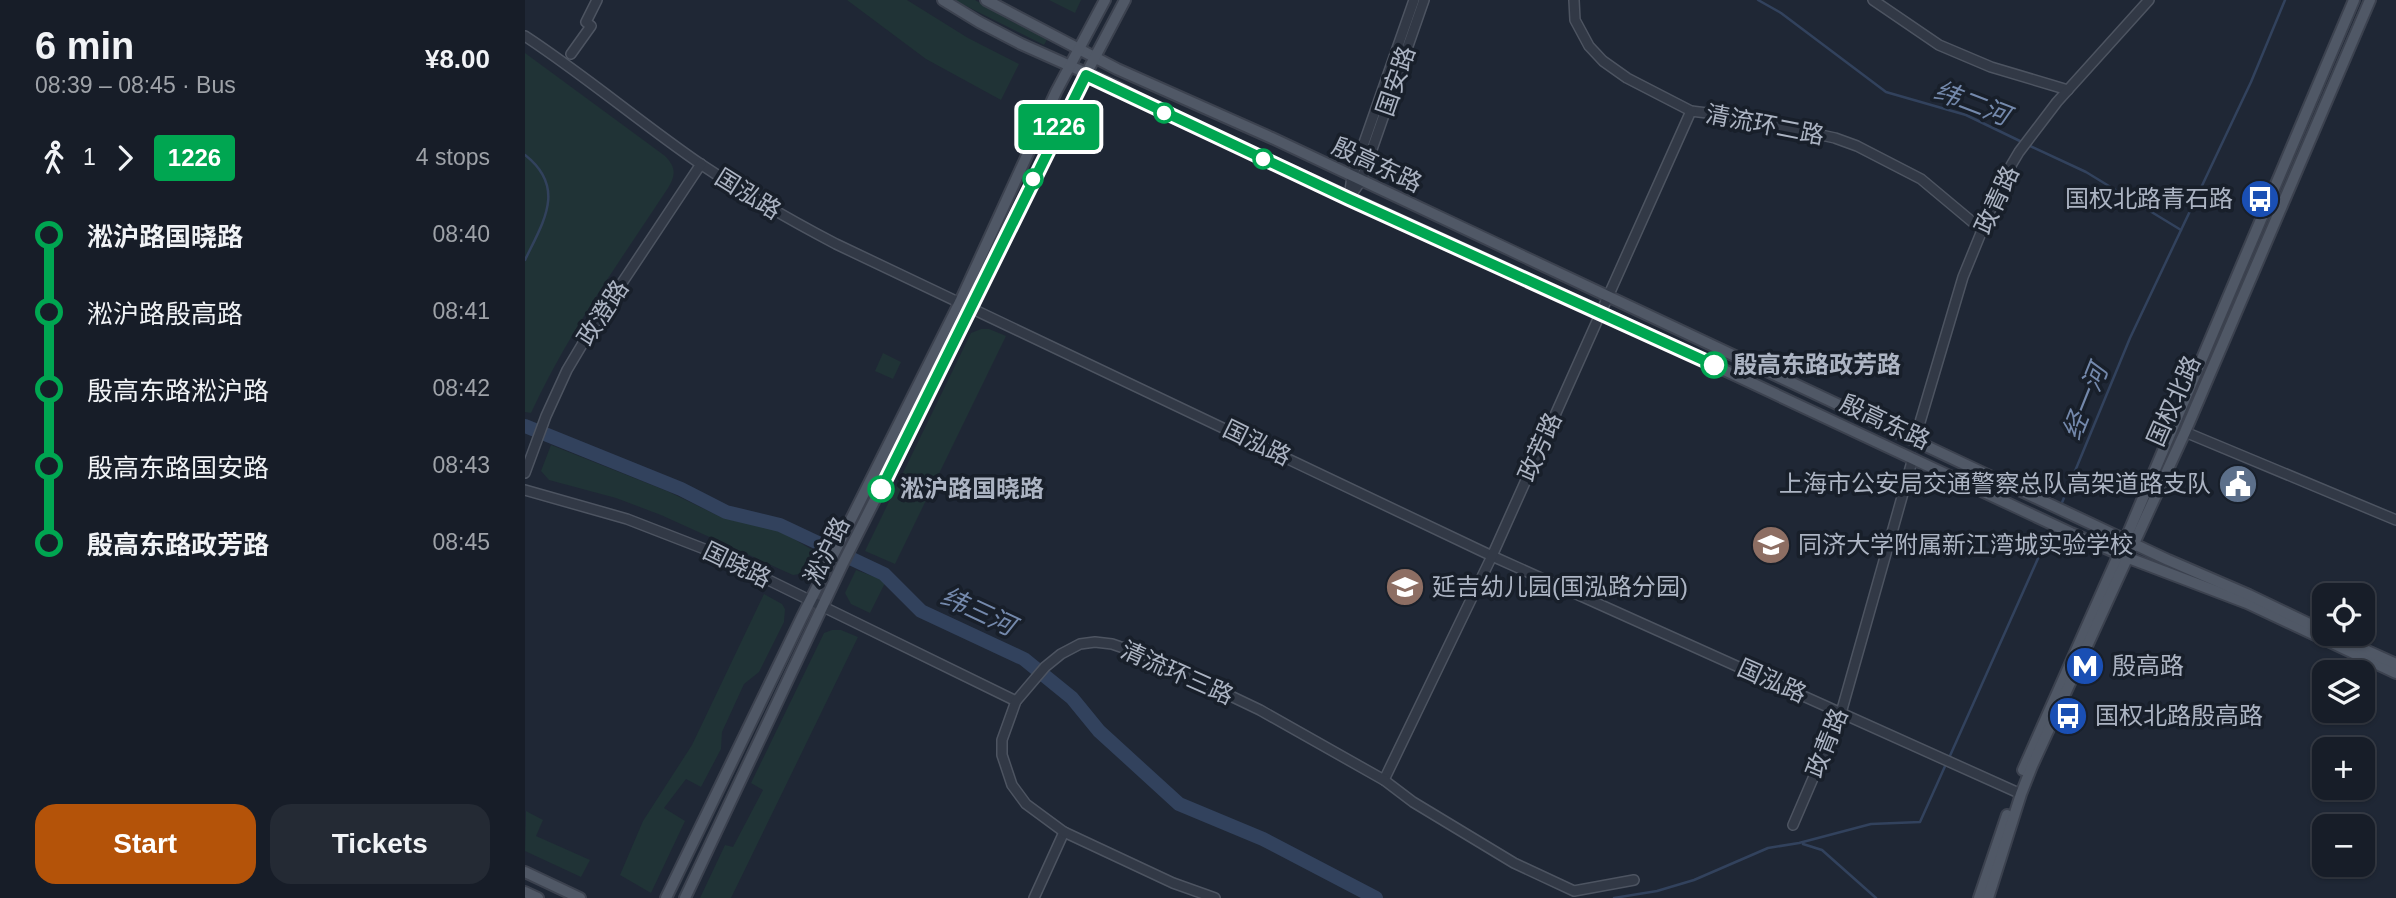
<!DOCTYPE html>
<meta charset="utf-8">
<style>
body{margin:0;font-family:Arial,"Noto Sans SC",sans-serif;background:#242a34;color:#f1f3f6;height:100vh;display:flex;flex-direction:column;font-size:26px;white-space:nowrap}
*{box-sizing:border-box;margin:0}
p{font-size:23px;color:#9ea2a8}
.icon{flex:none;width:38px;height:38px;fill:none;stroke:currentColor;stroke-width:2;stroke-linecap:round;stroke-linejoin:round}
.map{position:relative;flex:1;overflow:hidden}
.panel{display:flex;flex-direction:column;background:#171d28;width:525px}
.panel>*{flex:none}
.badge{padding:0 14px;border-radius:5px;font-size:24px;line-height:46px}
.tools{position:absolute;left:1787px;top:583px;display:grid;gap:14px}
.tools a{display:grid;place-items:center;width:63px;height:63px;border-radius:14px;background:#171d28;box-shadow:0 2px 5px #0004,0 0 0 2px #363b45;font-size:35px}
.map>.badge{position:absolute;translate:-50% -50%;box-shadow:0 0 0 4px #fff}
.legs{display:flex;align-items:center;gap:10px;height:77px;padding:0 35px;font-size:23px}
.legs p{margin-inline-start:auto}
.headline{display:flex;align-items:center;justify-content:space-between;height:119px;padding:0 35px}
h1{font-size:38px;font-weight:700;line-height:52px}
.button{display:flex;gap:14px;margin-top:auto;padding:14px 35px}
.button a{flex:1;height:80px;border-radius:21px;background:#b45309;color:#fff;font-size:28px;font-weight:700;line-height:80px;text-align:center}
.button a+a{background:#242a34;color:#f1f3f6}
ul{padding:0 35px;list-style:none}
li{display:flex;align-items:center;gap:24px;height:77px;font-size:26px}
li i{display:grid;place-items:center;width:10px;height:100%;margin:0 9px;background:currentColor}
li i::after{content:'';width:18px;height:18px;margin:-9px;border:5px solid;border-radius:50%;background:#171d28}
li p{margin-inline-start:auto}
li:first-child i{background:linear-gradient(#0000 50%,currentColor 0)}
li:last-child i{background:linear-gradient(currentColor 50%,#0000 0)}
main{display:flex;flex:1;min-height:0}
.map>svg:first-child{display:block}
.green{fill:#203336}
.lines{fill:none;stroke-linecap:round;stroke-linejoin:round}
.stream{stroke:#32425d;stroke-width:2.5}
.river{stroke:#32425d;stroke-width:14}
.minor-casing{stroke:#4d5461;stroke-width:12}
.major-casing{stroke:#3c424f;stroke-width:14}
.minor{stroke:#323946;stroke-width:9}
.major{stroke:#505866;stroke-width:10}
.line-1-casing{stroke:#fff;stroke-width:16}
.line-1{stroke:#00a651;stroke-width:10}
.stop-1-dot{fill:#fff;stroke:#00a651;stroke-width:3.5}
.labels{text-anchor:middle;stroke-width:7;stroke-linejoin:round;paint-order:stroke}
.street-label{font-size:24px;fill:#acb4c3;stroke:#181f2a}
.poi-label{font-size:24px;fill:#acb4c3;stroke:#181f2a;text-anchor:start}
.stop-label{font-size:24px;font-weight:bold;fill:#acb4c3;stroke:#181f2a;text-anchor:start}
.water-label{font-size:26px;font-style:italic;fill:#7489ac;stroke:#181f2a}
</style>
<main>
<section class="panel">
<div class="headline"><div><h1>6 min</h1><p>08:39 – 08:45 · Bus</p></div><b>¥8.00</b></div>
<div class="legs"><svg class="icon" aria-label="walk" viewBox="0 0 24 24"><circle cx="13" cy="4" r="2"/><path d="M13 8l-2 6 4 7M11 14l-3 7M7 12l3-4h3l4 4"/></svg>1<svg class="icon" aria-label="forward" viewBox="0 0 24 24"><path d="M9 5l7 7-7 7"/></svg><b class="badge" style="background:#00a651;color:#fff">1226</b><p>4 stops</p></div>
<ul>
<li><i style="color:#00a651"></i><b>淞沪路国晓路</b><p>08:40</p></li>
<li><i style="color:#00a651"></i><span>淞沪路殷高路</span><p>08:41</p></li>
<li><i style="color:#00a651"></i><span>殷高东路淞沪路</span><p>08:42</p></li>
<li><i style="color:#00a651"></i><span>殷高东路国安路</span><p>08:43</p></li>
<li><i style="color:#00a651"></i><b>殷高东路政芳路</b><p>08:45</p></li>
</ul>
<div class="button"><a>Start</a><a>Tickets</a></div>
</section>
<div class="map">
<svg width="1871" height="898" viewBox="0 0 1871 898">
<rect width="100%" height="100%" fill="#1f2735"/>
<g class="green">
<path d="M322,0H382L443,38L494,64L476,100L401,59Z"/>
<path d="M429,0H450L484,20L523,38L519,45Z"/>
<path d="M524,0H556L550,13Z"/>
<path d="M0,53L140,156C151,167 151,175 143,188C95,261 43,333 6,413L0,412Z"/>
<path d="M456,329H464L481,336L370,564L340,551L446,333Z"/>
<path d="M358,353L376,362L368,379L350,371Z"/>
<path d="M26,445L142,491L198,518L254,530L294,554L281,573L268,575L136,515L91,498L24,480L16,471Z"/>
<path d="M331,570L361,581L345,613L326,604L320,593Z"/>
<path d="M239,594L257,604L260,609L259,622L234,672L219,684L197,732L196,749L176,787L161,779L139,808L160,821L126,893L95,875L118,821L167,745Z"/>
<path d="M307,630H316L333,637L206,898H175L200,845L208,847L238,790L226,783L299,633Z"/>
<path d="M1,811L18,820L11,836L65,860L56,877L0,851Z"/>
</g>
<g class="lines">
<g class="stream">
<path d="M1233,0L1256,13L1361,92L1441,115L1497,142"/>
<path d="M1503,145L1561,172L1656,230"/>
<path d="M0,155C42,188 18,222 0,260"/>
<path d="M1536,505L1605,338L1726,82L1760,0"/>
<path d="M1424,758L1527,527"/>
<path d="M1278,844L1297,850L1351,898"/>
<path d="M1089,898L1132,891L1169,880L1243,848L1274,843L1346,824L1395,822L1421,764"/>
</g>
<path class="river" d="M0,426L156,489L201,512L255,525L359,574L396,611L499,659L547,698L574,731L654,804L738,839L851,898"/>
<g class="minor-casing">
<g id="minor">
<path d="M1049,0L1050,20L1064,46L1078,61L1102,78L1166,111L1214,117L1310,138L1332,146L1396,179L1457,230"/>
<path d="M1348,0L1414,45L1466,67L1543,90"/>
<path d="M0,36C61,76 117,124 177,165C220,194 265,220 311,244L967,556L1496,794"/>
<path d="M46,54L66,26L61,22L72,0"/>
<path d="M824,197L827,177L889,0"/>
<path d="M823,199L836,181L899,0"/>
<path d="M1660,432L1871,520"/>
<path d="M1390,439L1438,277L1478,179L1494,152L1532,102L1624,0"/>
<path d="M0,473L21,416L42,370L67,328L176,164"/>
<path d="M0,490L102,519L182,550L491,701"/>
<path d="M859,780L967,556L1166,111"/>
<path d="M1268,825L1316,713L1388,458"/>
<path d="M509,898L539,832"/>
<path d="M690,898L648,883L539,832L501,804L487,785L477,755V740L491,701L520,667L536,654L555,644L570,642L587,644L622,656L735,710L859,780L888,802L989,863L1049,891L1109,880"/>
</g>
</g>
<g class="major-casing">
<g id="major">
<path d="M418,0L454,22L496,44L590,86L639,113L1069,309L1546,533L1601,557L1722,603L1871,673"/>
<path d="M461,0L592,69L747,138L1643,560L1724,595L1799,631"/>
<path d="M1805,634L1871,664"/>
<path d="M1498,770L1601,538L1829,0"/>
<path d="M0,872L55,898"/>
<path d="M0,892L13,898"/>
<path d="M141,898L277,617L435,302L531,92L580,0"/>
<path d="M160,898L317,565L447,307L540,114L600,0"/>
<path d="M1454,898L1482,815"/>
<path d="M1463,898L1496,794L1507,766L1660,432L1845,0"/>
</g>
</g>
<use href="#minor" class="minor"/>
<use href="#major" class="major"/>
</g>
<g class="lines">
<g class="line-1-casing">
<path id="line-1" d="M356,489L561,75L824,199L1189,365"/>
</g>
<use href="#line-1" class="line-1"/>
</g>
<defs>
<g id="bus-disc" transform="scale(2.0125)"><circle r="9.5" fill="#1a4fb4" stroke="#181f2a"/><path d="M-5-6H5V4H4V6H2V4H-2V6H-4V4H-5ZM-3.5-4V0h7V-4ZM-3.5 1.2v1.5H-2V1.2ZM2 1.2v1.5H3.5V1.2Z" fill="#fff"/></g>
<g id="civic-disc" transform="scale(2.0125)"><circle r="9.5" fill="#5c6f8a" stroke="#181f2a"/><path d="M-.6-6.5H3V-4.5H.6V-3L4-1V1h2V6H-6V1h2V-1L-.6-3ZM-1.2 2.5V6h2.4V2.5Z" fill="#fff"/></g>
<g id="school-disc" transform="scale(2.0125)"><circle r="9.5" fill="#8d6e63" stroke="#181f2a"/><path d="M0-5L7-2L0 1L-7-2ZM-4 1L0 2.5L4 1V4Q0 6-4 4Z" fill="#fff"/></g>
<g id="metro-disc" transform="scale(2.0125)"><circle r="9.5" fill="#1a4fb4" stroke="#181f2a"/><path d="M-5.5 5V-5H-3L0 0L3-5H5.5V5H3V-.5L0 4L-3-.5V5Z" fill="#fff"/></g>
</defs>
<g fill-rule="evenodd">
<use href="#bus-disc" x="1735" y="199"/>
<use href="#civic-disc" x="1713" y="484"/>
<use href="#school-disc" x="1246" y="545"/>
<use href="#school-disc" x="880" y="587"/>
<use href="#metro-disc" x="1560" y="666"/>
<use href="#bus-disc" x="1543" y="716"/>
</g>
<g class="stop-1-dot">
<circle cx="639" cy="113" r="9"/>
<circle cx="738" cy="159" r="9"/>
<circle cx="508" cy="179" r="9"/>
<circle cx="1189" cy="365" r="12"/>
<circle cx="356" cy="489" r="12"/>
</g>
<g class="labels">
<g class="street-label">
<text transform="translate(871 81) rotate(-71)" y="8">国安路</text>
<text transform="translate(1240 125) rotate(11)" y="8">清流环二路</text>
<text transform="translate(852 165) rotate(25)" y="8">殷高东路</text>
<text transform="translate(223 194) rotate(32)" y="8">国泓路</text>
<text transform="translate(1472 200) rotate(-65)" y="8">政青路</text>
<text transform="translate(78 313) rotate(-57)" y="8">政澄路</text>
<text transform="translate(1649 401) rotate(-66)" y="8">国权北路</text>
<text transform="translate(1360 422) rotate(25)" y="8">殷高东路</text>
<text transform="translate(732 443) rotate(26)" y="8">国泓路</text>
<text transform="translate(1015 447) rotate(-66)" y="8">政芳路</text>
<text transform="translate(302 551) rotate(-64)" y="8">淞沪路</text>
<text transform="translate(212 565) rotate(26)" y="8">国晓路</text>
<text transform="translate(652 673) rotate(24)" y="8">清流环三路</text>
<text transform="translate(1247 681) rotate(24)" y="8">国泓路</text>
<text transform="translate(1302 743) rotate(-68)" y="8">政青路</text>
</g>
<g class="poi-label">
<text x="1708" y="207" text-anchor="end">国权北路青石路</text>
<text x="1686" y="492" text-anchor="end">上海市公安局交通警察总队高架道路支队</text>
<text x="1273" y="553">同济大学附属新江湾城实验学校</text>
<text x="907" y="595">延吉幼儿园(国泓路分园)</text>
<text x="1587" y="674">殷高路</text>
<text x="1570" y="724">国权北路殷高路</text>
</g>
<g class="stop-label">
<text x="1208" y="373">殷高东路政芳路</text>
<text x="375" y="497">淞沪路国晓路</text>
</g>
<g class="water-label">
<text transform="translate(1447 103) rotate(21)" y="9">纬二河</text>
<text transform="translate(1560 402) rotate(-68)" y="9">经一河</text>
<text transform="translate(453 611) rotate(25)" y="9">纬三河</text>
</g>
</g>
</svg>
<div class="tools">
<a><svg class="icon" aria-label="locate" viewBox="0 0 24 24"><circle cx="12" cy="12" r="6"/><path d="M12 2v4M12 18v4M2 12h4M18 12h4"/></svg></a>
<a><svg class="icon" aria-label="layers" viewBox="0 0 24 24"><path d="M12 4l9 5-9 5-9-5zM3 14l9 5 9-5"/></svg></a>
<a>+</a>
<a>−</a>
</div>
<b class="badge" style="left:534px;top:127px;background:#00a651;color:#fff">1226</b>
</div>
</main>
